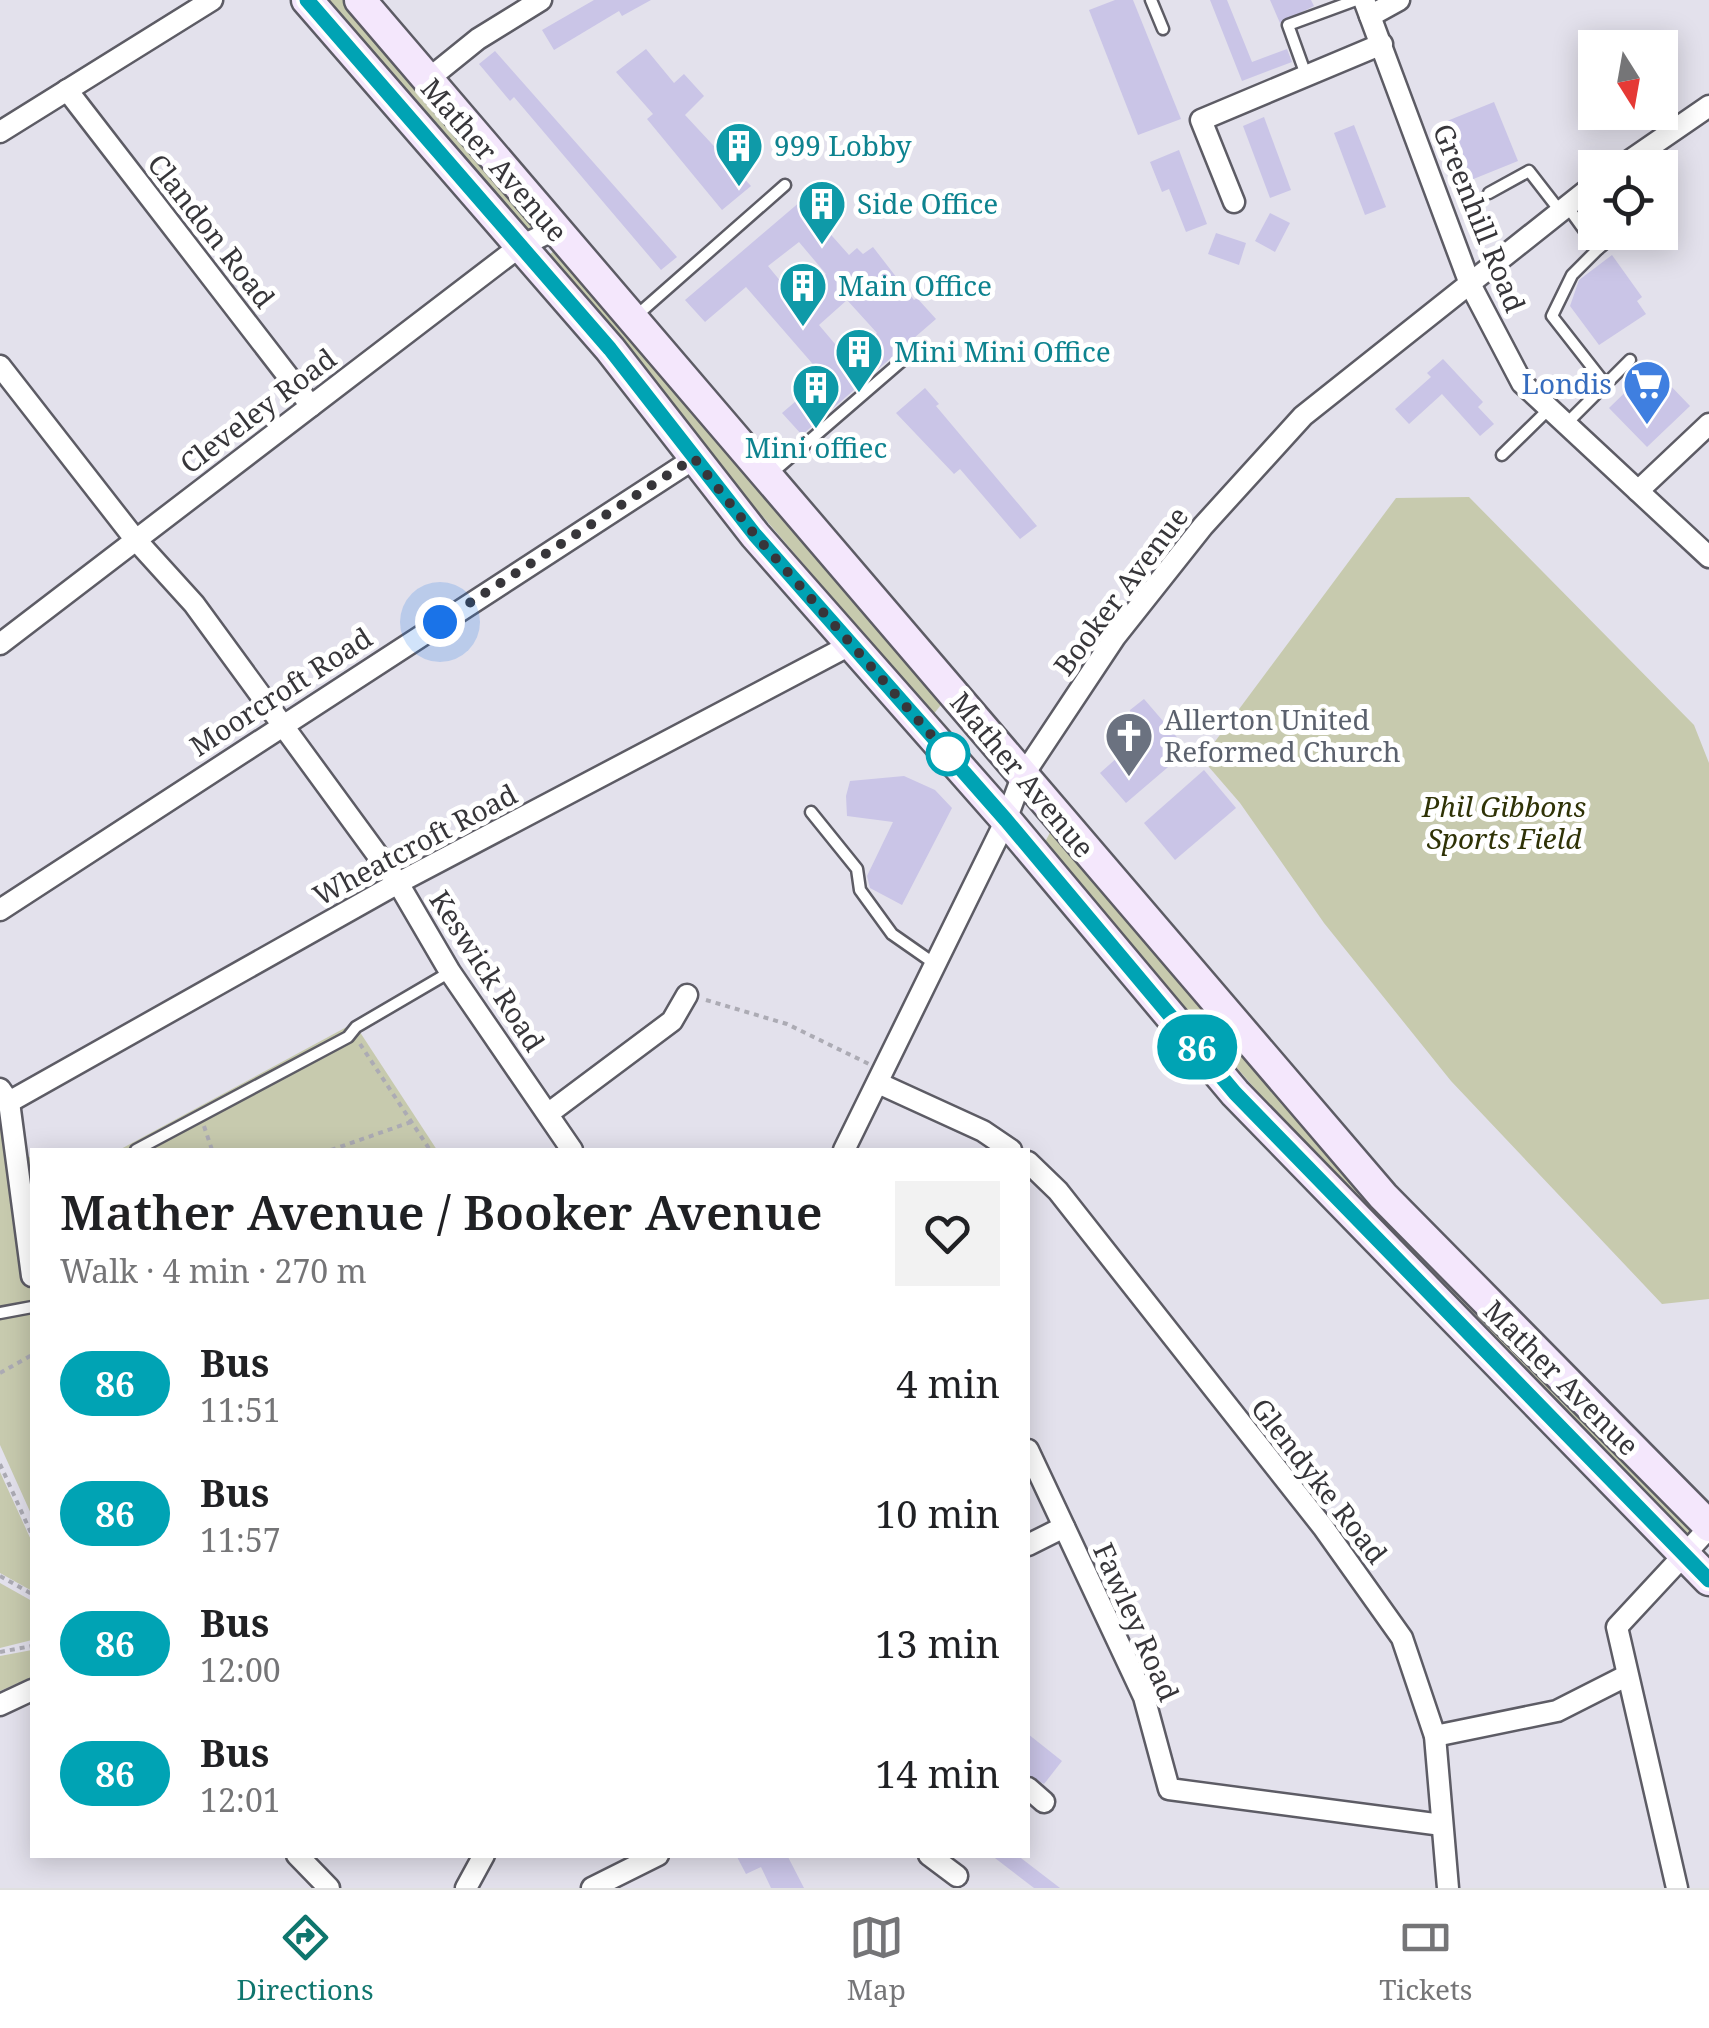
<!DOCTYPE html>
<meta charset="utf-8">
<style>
body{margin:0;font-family:"Noto Serif",serif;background:#f2f2f2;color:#202124;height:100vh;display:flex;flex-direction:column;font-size:38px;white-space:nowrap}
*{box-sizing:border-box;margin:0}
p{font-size:32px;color:#757577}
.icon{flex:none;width:55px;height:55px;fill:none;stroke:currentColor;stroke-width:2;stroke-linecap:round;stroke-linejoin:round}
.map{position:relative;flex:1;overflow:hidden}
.sheet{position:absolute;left:30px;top:1148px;width:1000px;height:710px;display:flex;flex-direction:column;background:#fff;border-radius:0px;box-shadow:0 5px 25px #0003}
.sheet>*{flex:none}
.badge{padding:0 20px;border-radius:32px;font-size:35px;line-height:65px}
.needle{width:65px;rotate:169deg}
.tools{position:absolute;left:1578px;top:30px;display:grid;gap:20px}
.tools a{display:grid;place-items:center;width:100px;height:100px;border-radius:0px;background:#fff;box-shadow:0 5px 25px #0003;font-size:50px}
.you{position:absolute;width:50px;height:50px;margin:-25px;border:8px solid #fff;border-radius:50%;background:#1a73e8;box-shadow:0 0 0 15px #1a73e833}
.map>.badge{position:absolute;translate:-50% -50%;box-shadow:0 0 0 5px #fff}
.round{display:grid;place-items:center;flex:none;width:105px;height:105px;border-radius:0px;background:#f2f2f2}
.summary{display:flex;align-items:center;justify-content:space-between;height:170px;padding:0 30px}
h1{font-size:48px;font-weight:600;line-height:75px}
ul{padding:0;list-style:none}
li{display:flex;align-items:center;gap:30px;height:130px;padding:0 30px}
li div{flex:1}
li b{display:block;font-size:38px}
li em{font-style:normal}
li .badge{min-width:110px;font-weight:700;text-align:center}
.menu{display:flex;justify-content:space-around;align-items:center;height:140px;border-top:2px solid #e0e0e0;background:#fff;font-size:28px;color:#757577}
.menu a{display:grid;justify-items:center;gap:5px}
.menu .selected{color:#0f766e}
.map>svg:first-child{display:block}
.green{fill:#c7caae}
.building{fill:#cac5e7;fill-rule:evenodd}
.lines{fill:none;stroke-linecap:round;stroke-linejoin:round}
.service-casing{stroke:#5d5c65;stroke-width:15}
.minor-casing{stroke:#5d5c65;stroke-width:25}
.secondary-casing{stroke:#5d5c65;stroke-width:35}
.path{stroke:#acabb4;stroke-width:4;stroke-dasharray:5 5;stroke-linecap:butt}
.service{stroke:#fff;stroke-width:10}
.minor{stroke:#fff;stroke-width:20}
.secondary{stroke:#f4e7fc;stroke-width:30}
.line-casing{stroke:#fff;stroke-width:22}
.line{stroke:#00a3b4;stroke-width:15}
.walk{stroke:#37363a;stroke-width:10;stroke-dasharray:0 18}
.stop-dot{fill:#fff;stroke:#00a3b4;stroke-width:5}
.labels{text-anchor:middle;stroke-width:10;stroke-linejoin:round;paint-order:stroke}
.culture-label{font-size:28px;fill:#0d838f;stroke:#fff;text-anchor:start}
.street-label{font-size:28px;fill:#37363a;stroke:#fff}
.shop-label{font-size:28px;fill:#366cbe;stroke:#fff;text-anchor:end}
.worship-label{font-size:28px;fill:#5b616d;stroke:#fff;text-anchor:start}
.park-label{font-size:28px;font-style:italic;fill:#2f3206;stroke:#fff}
</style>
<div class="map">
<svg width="1709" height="1888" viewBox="0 0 1709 1888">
<rect width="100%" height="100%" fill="#e3e1ec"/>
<g class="green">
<path d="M320,0H350L543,227L525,239Z"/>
<path d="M560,246L947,697L933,715L543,260Z"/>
<path d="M1469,497L1694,725L1709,763V1299L1662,1304L1451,1081L1324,923L1240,803L1202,759L1396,498Z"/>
<path d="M1055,823L1700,1527L1686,1542L1275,1112L1044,844Z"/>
<path d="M354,1023L437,1150H119Z"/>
<path d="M0,1089L14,1146L32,1159V1516L0,1445Z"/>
<path d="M0,1472L32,1542V1591L0,1573Z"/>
<path d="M0,1583L32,1601V1640L0,1648Z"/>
<path d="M32,1650V1677L0,1691V1656Z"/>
</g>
<g class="building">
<path d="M594,0H651L622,16L619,11L554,50L542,30Z"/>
<path d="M1115,0H1133L1181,119L1138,135L1089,10Z"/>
<path d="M1210,0H1227L1252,62L1287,49L1292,62L1242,81Z"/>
<path d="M1270,0H1311L1314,6L1280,23Z"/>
<path d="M646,49L674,83L684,74L704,96L685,115L751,186L722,210L647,119L653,114L616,72Z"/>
<path d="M495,51L677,257L661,270L514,97L510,101L479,64Z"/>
<path d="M1494,102L1518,161L1471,180L1447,121Z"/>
<path d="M1264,117L1291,190L1270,198L1243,126Z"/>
<path d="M1354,125L1386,207L1365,215L1334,133Z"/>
<path d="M1179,150L1207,224L1186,232L1169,189L1162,192L1150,162Z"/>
<path d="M801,201L849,255L857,248L863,254L873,247L914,300L917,298L936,319L802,435L782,413L824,377L746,287L705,322L685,300ZM799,242L826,274L796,300L768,266ZM847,300L877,333L846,357L819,325Z"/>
<path d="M1270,213L1290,223L1275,252L1255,241Z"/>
<path d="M1216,233L1246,243L1239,265L1208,254Z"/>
<path d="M1612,255L1642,297L1637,301L1646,314L1599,345L1570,306L1579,280Z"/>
<path d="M1443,359L1483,402L1478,407L1494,424L1480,436L1442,394L1409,424L1395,409L1431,377L1427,373Z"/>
<path d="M1644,374L1658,387L1665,380L1690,406L1647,447L1609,408Z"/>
<path d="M925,388L939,404L936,406L1037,526L1020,539L960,469L954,474L896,413Z"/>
<path d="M1144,699L1188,750L1126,803L1100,773L1146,732L1129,721L1130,710Z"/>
<path d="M1204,770L1236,808L1175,860L1144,823Z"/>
<path d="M904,776L935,790L952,808L902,905L870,888L867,876L893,822L847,816L846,796L850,781Z"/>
<path d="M1028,1734L1062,1761L1044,1784L1028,1775Z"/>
<path d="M736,1855H787L804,1888H771L761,1867L746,1874Z"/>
<path d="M991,1855H1017L1060,1888H1034Z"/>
</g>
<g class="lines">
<g class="service-casing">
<g id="service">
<path d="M1151,0L1163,29"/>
<path d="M1306,75L1288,25L1356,0"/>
<path d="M1489,193L1529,171L1560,211"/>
<path d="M1567,206L1598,249L1572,275L1552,316L1606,385"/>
<path d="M1598,249L1619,232"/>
<path d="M636,316L785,185"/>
<path d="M1566,424L1630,360"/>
<path d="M1502,455L1550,408"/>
<path d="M772,473L919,346"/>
<path d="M811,812L857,869L860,890L892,934L935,964"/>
<path d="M136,1150L348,1037L356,1027L450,972"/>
<path d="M0,1313L32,1307"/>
</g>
</g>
<g class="minor-casing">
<g id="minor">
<path d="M1364,0L1470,284L1522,383L1709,557"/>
<path d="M1370,16L1399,0"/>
<path d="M426,81L478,39L541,0"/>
<path d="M67,90L311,406"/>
<path d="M0,132L212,0"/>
<path d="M1619,168L1709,106"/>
<path d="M1234,202L1201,120L1382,44"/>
<path d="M0,366L135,539L194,604L398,883L450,972L572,1150"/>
<path d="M1638,491L1709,424"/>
<path d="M0,644L519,247L554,230"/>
<path d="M0,910L695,458"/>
<path d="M878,1083L983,1131L1011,1150"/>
<path d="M0,1089L9,1102L32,1276"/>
<path d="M9,1102L398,883L852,644"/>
<path d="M549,1113L672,1021L687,995"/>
<path d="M844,1150L1006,820L1022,777L1115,637L1203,526L1303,416L1595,184"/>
<path d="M1028,1162L1058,1191L1323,1527L1402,1638L1435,1736L1448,1888"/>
<path d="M1028,1450L1144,1697L1169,1789L1442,1825"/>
<path d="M1028,1545L1064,1527"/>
<path d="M0,1705L32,1690"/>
<path d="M1435,1736L1557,1711L1626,1676"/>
<path d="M1028,1788L1044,1802"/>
<path d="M297,1855L329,1888"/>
<path d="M929,1855L957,1876"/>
<path d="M466,1888L484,1855"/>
<path d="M592,1888L658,1855"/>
<path d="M1677,1888L1617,1627L1709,1528"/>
</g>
</g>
<g class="secondary-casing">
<g id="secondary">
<path d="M307,0L610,349L755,535L1006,820L1235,1093L1709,1580"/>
<path d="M360,0L1383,1196L1709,1526"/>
</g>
</g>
<g class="path">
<path d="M706,1000L787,1024L869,1064"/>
<path d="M360,1044L430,1150"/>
<path d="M204,1126L212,1150"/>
<path d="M331,1150L411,1122"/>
<path d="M0,1373L32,1355"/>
<path d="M0,1464L32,1535"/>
<path d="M0,1576L32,1594"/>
<path d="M0,1652L32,1646"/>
</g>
<use href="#service" class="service"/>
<use href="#minor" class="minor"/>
<use href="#secondary" class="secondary"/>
</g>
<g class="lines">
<g class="line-casing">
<path id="line" d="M307,0L610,349L755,535L1006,820L1235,1093L1709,1580"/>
</g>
<use href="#line" class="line"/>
<path class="walk" d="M440,622L694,458L755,535L955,762L948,754"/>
</g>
<defs>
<g id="building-pin" transform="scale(2.5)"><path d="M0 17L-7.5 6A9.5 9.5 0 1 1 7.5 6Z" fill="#0f9aa8" stroke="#fff"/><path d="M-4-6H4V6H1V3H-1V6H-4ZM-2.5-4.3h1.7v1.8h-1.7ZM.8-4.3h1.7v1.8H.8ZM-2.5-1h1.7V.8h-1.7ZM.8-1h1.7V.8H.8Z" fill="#fff"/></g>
<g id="supermarket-pin" transform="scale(2.5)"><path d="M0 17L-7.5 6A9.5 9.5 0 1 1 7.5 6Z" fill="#3f7fe0" stroke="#fff"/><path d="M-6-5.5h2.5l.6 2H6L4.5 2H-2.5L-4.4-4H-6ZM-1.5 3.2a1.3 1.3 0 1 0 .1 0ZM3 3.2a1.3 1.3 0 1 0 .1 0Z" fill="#fff"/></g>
<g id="church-pin" transform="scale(2.5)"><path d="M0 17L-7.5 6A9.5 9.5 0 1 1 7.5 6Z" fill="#6b7280" stroke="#fff"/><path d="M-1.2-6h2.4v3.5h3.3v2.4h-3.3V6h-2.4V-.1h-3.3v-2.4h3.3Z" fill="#fff"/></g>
</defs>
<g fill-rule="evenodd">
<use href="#building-pin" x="739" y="146"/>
<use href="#building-pin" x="822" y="204"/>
<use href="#building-pin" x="803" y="286"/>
<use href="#building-pin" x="859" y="352"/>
<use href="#supermarket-pin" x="1647" y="384"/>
<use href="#building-pin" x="816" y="388"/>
<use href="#church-pin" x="1129" y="736"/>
</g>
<circle class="stop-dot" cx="948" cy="754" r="20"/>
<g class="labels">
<g class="culture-label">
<text x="774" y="156">999 Lobby</text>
<text x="857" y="214">Side Office</text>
<text x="838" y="296">Main Office</text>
<text x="894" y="362">Mini Mini Office</text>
<text x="816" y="458" text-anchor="middle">Mini offiec</text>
</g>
<g class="street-label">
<text transform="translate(494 160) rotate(49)" y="10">Mather Avenue</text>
<text transform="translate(1479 218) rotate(68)" y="10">Greenhill Road</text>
<text transform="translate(211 231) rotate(52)" y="10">Clandon Road</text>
<text transform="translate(258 411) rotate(-37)" y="10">Cleveley Road</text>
<text transform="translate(1121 591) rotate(-53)" y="10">Booker Avenue</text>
<text transform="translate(281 692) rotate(-33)" y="10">Moorcroft Road</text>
<text transform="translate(1022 775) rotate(50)" y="10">Mather Avenue</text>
<text transform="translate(415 845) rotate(-28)" y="10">Wheatcroft Road</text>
<text transform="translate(487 971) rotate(57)" y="10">Keswick Road</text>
<text transform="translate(1561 1378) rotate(45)" y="10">Mather Avenue</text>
<text transform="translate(1319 1481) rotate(52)" y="10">Glendyke Road</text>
<text transform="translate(1136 1622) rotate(66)" y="10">Fawley Road</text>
</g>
<g class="shop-label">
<text x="1612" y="394">Londis</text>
</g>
<g class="worship-label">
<text x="1164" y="730">Allerton United<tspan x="1164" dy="32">Reformed Church</tspan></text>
</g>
<g class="park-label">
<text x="1504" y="817">Phil Gibbons<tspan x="1504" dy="32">Sports Field</tspan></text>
</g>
</g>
</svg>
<div class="tools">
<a><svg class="needle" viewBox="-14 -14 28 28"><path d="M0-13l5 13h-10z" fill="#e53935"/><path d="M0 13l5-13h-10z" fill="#757577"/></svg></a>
<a><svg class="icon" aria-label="locate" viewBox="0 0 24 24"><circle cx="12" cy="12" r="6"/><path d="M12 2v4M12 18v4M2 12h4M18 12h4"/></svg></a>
</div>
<div class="you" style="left:440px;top:622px"></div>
<b class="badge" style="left:1197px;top:1047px;background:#00a3b4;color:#fff">86</b>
<section class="sheet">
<div class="summary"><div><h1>Mather Avenue / Booker Avenue</h1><p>Walk · 4 min · 270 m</p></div><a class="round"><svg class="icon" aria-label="heart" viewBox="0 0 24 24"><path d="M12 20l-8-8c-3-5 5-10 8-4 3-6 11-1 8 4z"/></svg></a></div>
<ul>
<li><span class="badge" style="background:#00a3b4;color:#fff">86</span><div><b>Bus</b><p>11:51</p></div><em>4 min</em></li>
<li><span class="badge" style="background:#00a3b4;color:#fff">86</span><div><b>Bus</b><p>11:57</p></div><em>10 min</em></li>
<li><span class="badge" style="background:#00a3b4;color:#fff">86</span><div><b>Bus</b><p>12:00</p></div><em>13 min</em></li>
<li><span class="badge" style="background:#00a3b4;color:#fff">86</span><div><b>Bus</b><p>12:01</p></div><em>14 min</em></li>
</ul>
</section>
</div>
<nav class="menu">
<a class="selected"><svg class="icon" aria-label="directions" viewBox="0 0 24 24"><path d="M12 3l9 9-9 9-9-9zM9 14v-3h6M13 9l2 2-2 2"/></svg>Directions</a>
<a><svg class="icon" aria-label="map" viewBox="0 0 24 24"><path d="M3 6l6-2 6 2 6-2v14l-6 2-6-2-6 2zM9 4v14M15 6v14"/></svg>Map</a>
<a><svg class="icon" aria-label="tickets" viewBox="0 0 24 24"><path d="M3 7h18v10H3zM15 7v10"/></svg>Tickets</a>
</nav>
